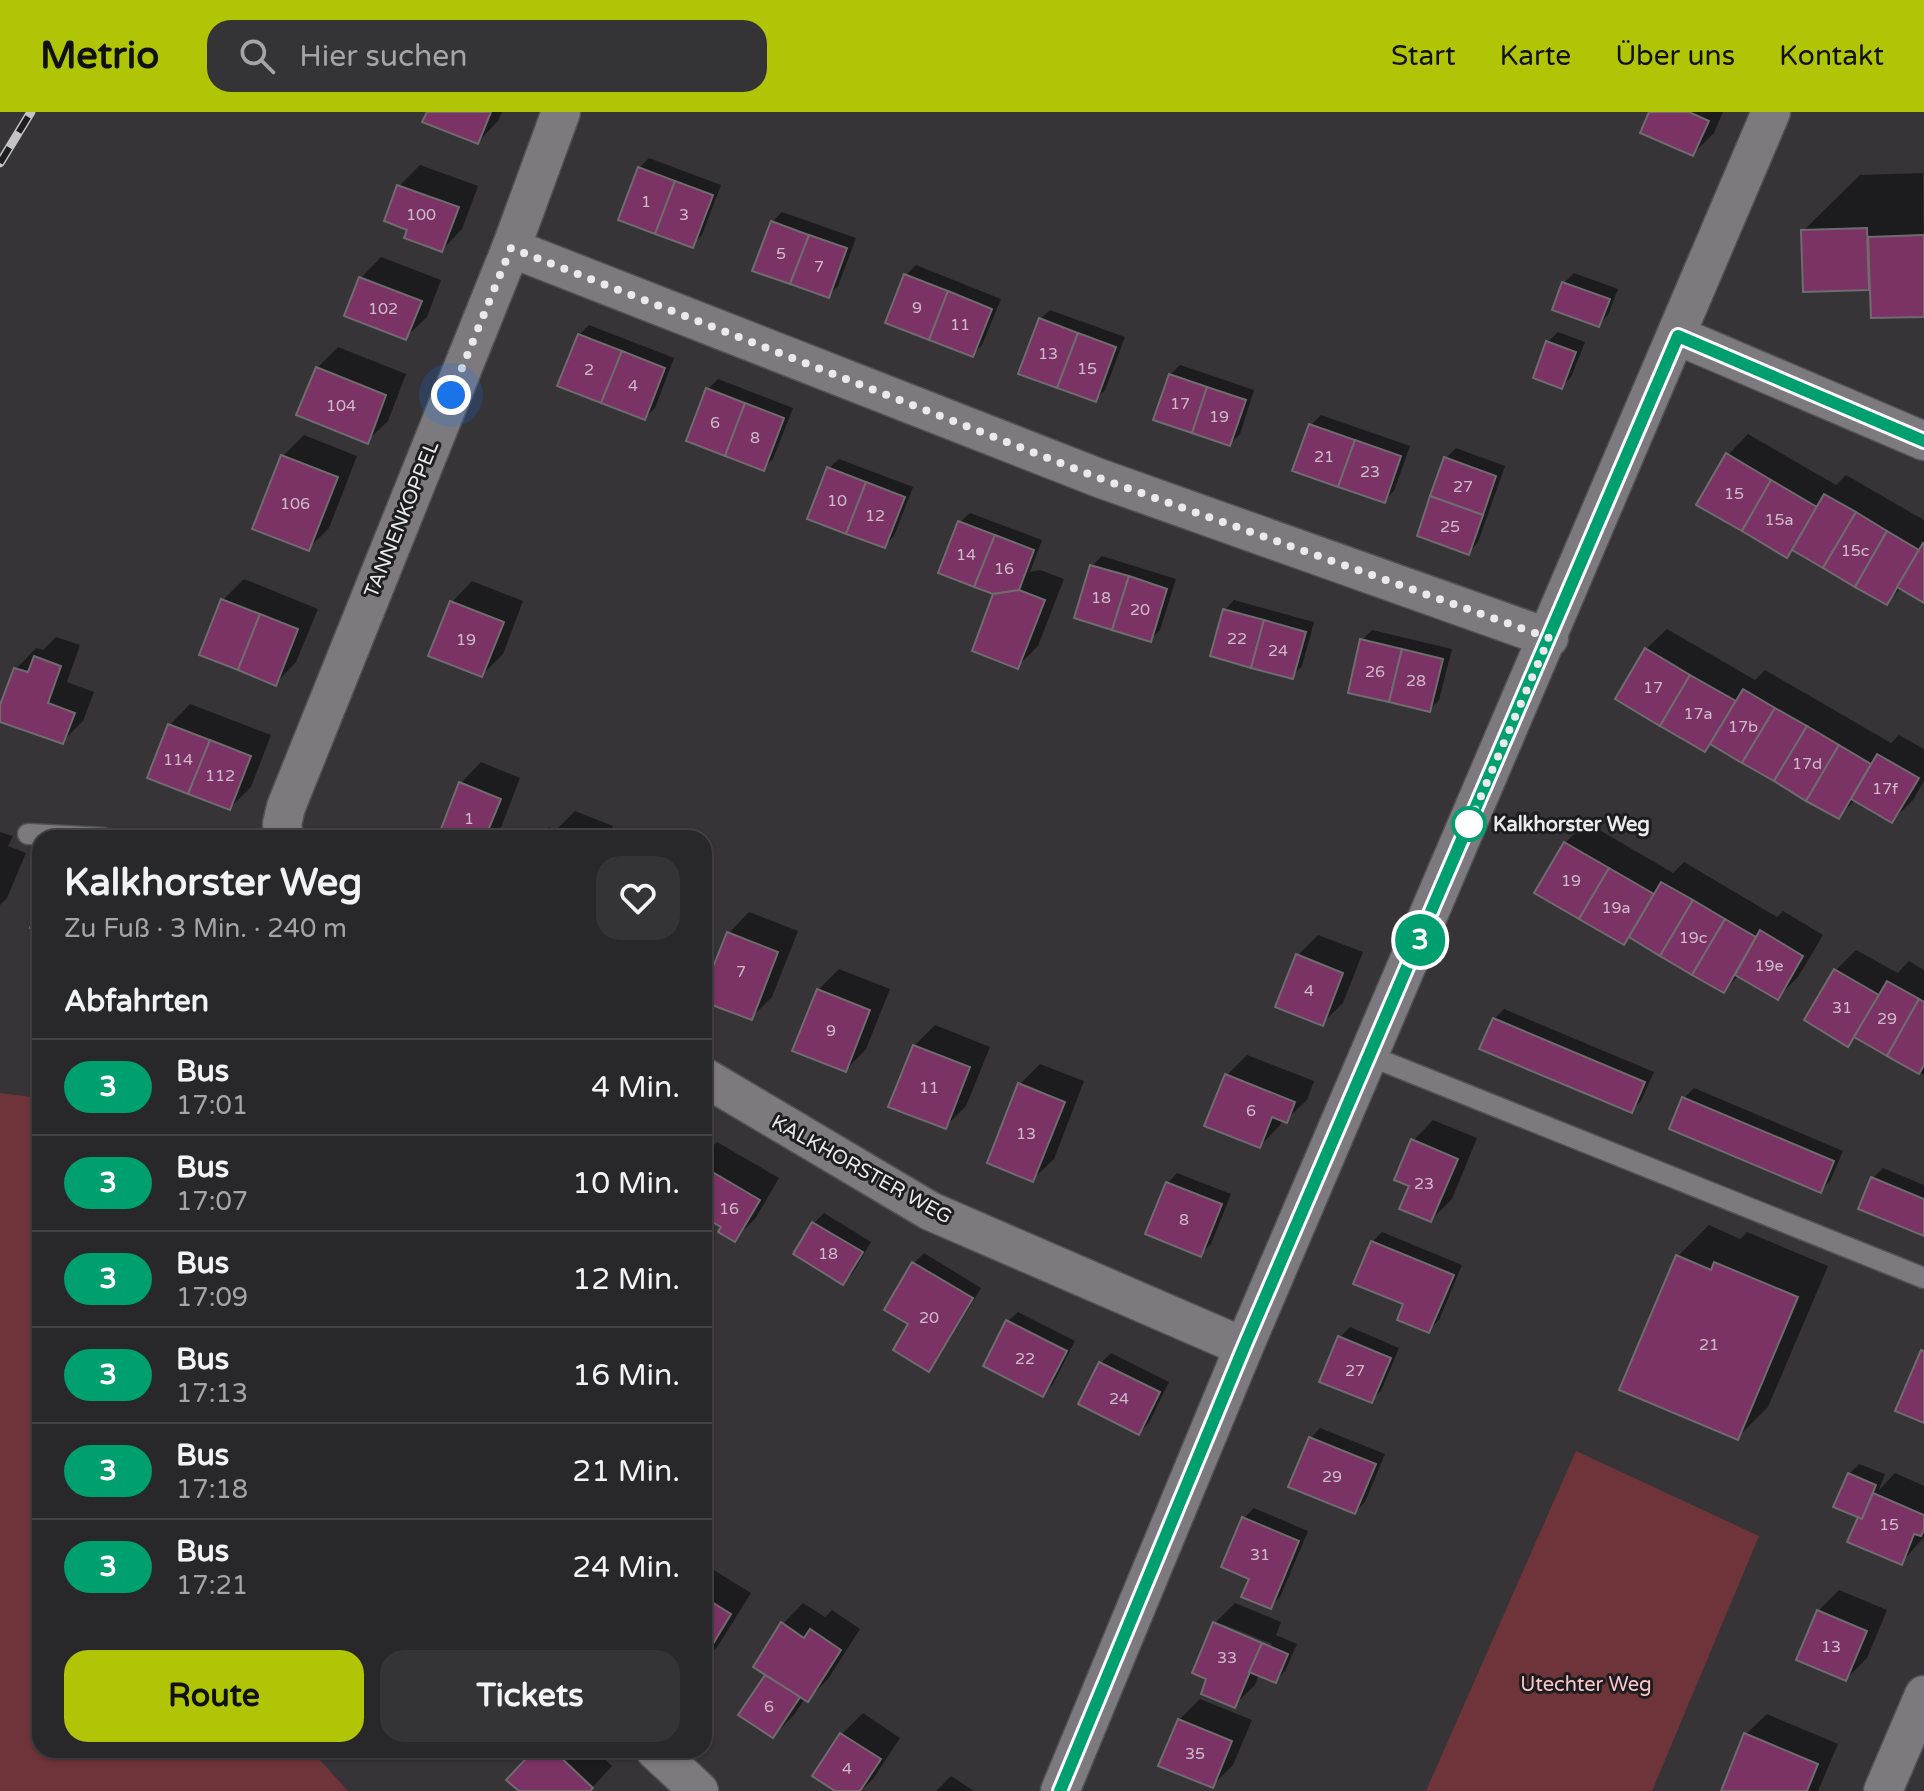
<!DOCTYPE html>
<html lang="de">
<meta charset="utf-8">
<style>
body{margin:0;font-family:"Varela Round",sans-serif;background:#343335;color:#f1f3f6;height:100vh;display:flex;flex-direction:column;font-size:30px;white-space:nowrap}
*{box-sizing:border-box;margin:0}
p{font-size:26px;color:#a5a5a8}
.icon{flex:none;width:44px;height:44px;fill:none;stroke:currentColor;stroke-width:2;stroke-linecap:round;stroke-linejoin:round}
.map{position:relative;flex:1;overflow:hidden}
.side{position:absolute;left:32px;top:718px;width:680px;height:928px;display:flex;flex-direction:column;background:#282729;border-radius:24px;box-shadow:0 2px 6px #0004,0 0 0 2px #444446}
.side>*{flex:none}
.badge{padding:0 16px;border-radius:26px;font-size:28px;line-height:52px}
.you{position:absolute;width:40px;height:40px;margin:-20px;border:6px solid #fff;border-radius:50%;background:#1a73e8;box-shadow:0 0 0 12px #1a73e833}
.map>.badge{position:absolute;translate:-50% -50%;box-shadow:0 0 0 4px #fff}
h2{padding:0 32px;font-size:30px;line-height:72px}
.round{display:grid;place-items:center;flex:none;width:84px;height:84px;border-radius:24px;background:#343335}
.overview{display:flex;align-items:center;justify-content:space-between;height:136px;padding:0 32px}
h1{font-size:38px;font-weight:700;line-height:60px}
.cta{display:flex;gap:16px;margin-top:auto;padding:16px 32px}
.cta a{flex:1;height:92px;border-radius:24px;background:#afc506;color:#111;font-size:32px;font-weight:700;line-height:92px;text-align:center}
.cta a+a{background:#343335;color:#f1f3f6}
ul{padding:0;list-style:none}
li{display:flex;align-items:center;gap:24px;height:96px;padding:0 32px;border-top:2px solid #444446}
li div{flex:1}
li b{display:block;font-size:30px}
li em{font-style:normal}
li .badge{min-width:88px;font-weight:700;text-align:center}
header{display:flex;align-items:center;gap:48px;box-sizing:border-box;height:112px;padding:0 40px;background:#afc506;color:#111}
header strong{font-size:38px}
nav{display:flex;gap:44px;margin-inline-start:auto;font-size:28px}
.search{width:560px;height:72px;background:#343335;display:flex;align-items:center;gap:20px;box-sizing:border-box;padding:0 28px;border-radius:24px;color:#a5a5a8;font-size:30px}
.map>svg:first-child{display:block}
.green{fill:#6f343a}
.shadow{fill:#0007;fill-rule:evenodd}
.building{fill:#7b3265;stroke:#6f6c6e;stroke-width:2}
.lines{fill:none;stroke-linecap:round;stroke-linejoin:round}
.service-casing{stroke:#525154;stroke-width:23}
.minor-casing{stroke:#525154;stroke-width:41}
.service{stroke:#7c7a7e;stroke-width:20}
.minor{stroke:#7c7a7e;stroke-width:38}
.rail-casing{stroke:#c4c3c5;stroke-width:9}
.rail{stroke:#1d1c1e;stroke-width:6;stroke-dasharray:18;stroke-linecap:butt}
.line-casing{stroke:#fff;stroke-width:18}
.line{stroke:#009f6f;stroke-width:12}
.walk{stroke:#eae9eb;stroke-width:8;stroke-dasharray:0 14.4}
.stop-dot{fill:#fff;stroke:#009f6f;stroke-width:4}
.labels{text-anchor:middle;stroke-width:6;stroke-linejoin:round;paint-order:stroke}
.number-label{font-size:16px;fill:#cebbca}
.street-label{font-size:20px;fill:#eae9eb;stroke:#1d1c1e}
.stop-label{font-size:20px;font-weight:bold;fill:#eae9eb;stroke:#1d1c1e;text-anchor:start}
.park-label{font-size:20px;fill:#fbc7c9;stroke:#1d1c1e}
</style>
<header>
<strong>Metrio</strong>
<div class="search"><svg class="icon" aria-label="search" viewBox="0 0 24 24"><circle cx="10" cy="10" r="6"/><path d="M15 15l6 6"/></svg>Hier suchen</div>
<nav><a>Start</a><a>Karte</a><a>Über uns</a><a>Kontakt</a></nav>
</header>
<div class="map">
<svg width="1924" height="1679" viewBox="0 0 1924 1679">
<rect width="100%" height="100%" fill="#363437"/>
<g class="green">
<path d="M0,981L40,986V1638H311L348,1679H0Z"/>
<path d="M1576,1339L1759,1424L1652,1679H1426Z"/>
</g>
<g class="shadow">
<path d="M429,0H502L498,9L478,30Z"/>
<path d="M1651,0H1723L1714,21L1693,42Z"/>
<path d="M649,46L721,73L702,123L692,133L639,56Z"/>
<path d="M420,53L478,74L462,117L442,138L410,116L399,74Z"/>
<path d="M1923,61L1924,203L1871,176L1805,178L1803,119L1860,63Z"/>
<path d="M782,100L856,126L838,174L828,184L772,110Z"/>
<path d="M381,145L441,168L427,205L406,225L361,166Z"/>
<path d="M916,153L1001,187L982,233L972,243L906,163Z"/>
<path d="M1574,161L1618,177L1608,203L1598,213L1564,171Z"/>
<path d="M1050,198L1125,225L1105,278L1095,288L1040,207Z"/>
<path d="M589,213L674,246L655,296L645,306L579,223Z"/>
<path d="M1558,220L1585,230L1571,265L1562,275L1535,265L1548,230Z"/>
<path d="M338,235L406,262L388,309L367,329L317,256Z"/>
<path d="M1180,253L1254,278L1240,322L1230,332L1170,263Z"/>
<path d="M718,267L793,296L773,347L763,356L708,277Z"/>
<path d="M1321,303L1410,334L1394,379L1384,389L1311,313Z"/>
<path d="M1748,322L1836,373L1846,363L1924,408V488L1902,475L1886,491L1793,437L1786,444L1728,343Z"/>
<path d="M304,323L357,344L329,416L308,437L283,344Z"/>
<path d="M1456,336L1505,354L1478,430L1469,440L1446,346Z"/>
<path d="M839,347L913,375L894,424L884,434L829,356Z"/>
<path d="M970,401L1042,428L1030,460L1040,458L1064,467L1038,534L1017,555L996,481L960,410Z"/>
<path d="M1102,444L1176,467L1160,518L1150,528L1092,454Z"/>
<path d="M244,467L318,497L296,550L276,571L223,488Z"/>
<path d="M472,469L523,489L503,542L482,563L452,490Z"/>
<path d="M1234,488L1314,510L1302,554L1292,564L1225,498Z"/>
<path d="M1667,517L1755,568L1765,558L1891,631L1899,623L1924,637V669L1913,688L1892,709L1856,687L1838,705L1712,631L1705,638L1646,537Z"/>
<path d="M1372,518L1452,537L1439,588L1429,598L1362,528Z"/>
<path d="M56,525L80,533L67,570L94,580L83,609L62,630L0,607V599L16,557L36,536L43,538Z"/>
<path d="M190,592L271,623L251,675L230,696L170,613Z"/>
<path d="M481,650L520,666L500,718L492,726H446L440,724L461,671Z"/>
<path d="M575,699L613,714L608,726H539L549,715L556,718Z"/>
<path d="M1586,710L1673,761L1684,750L1777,805L1783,799L1823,823L1798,865L1777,886L1739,863L1724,879L1631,824L1624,831L1565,731Z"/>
<path d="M0,720L13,724L8,734L26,741L7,786L0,793Z"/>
<path d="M704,769L710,771L704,787Z"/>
<path d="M749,800L798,819L772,885L751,906L704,888L729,821Z"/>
<path d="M1318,823L1363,840L1343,891L1322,911L1297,844Z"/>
<path d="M1856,838L1898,861L1909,849L1924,858V963L1856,924L1848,932L1836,858Z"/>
<path d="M839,857L890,877L866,937L846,958L818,878Z"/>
<path d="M1504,897L1654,960L1641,989L1631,999L1494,907Z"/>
<path d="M935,913L990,935L966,994L945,1015L914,934Z"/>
<path d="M1247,943L1314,969L1307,988L1286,1008L1283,1007L1280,1013L1260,1034L1227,963Z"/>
<path d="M1040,952L1084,969L1054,1047L1033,1067L1020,972Z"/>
<path d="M1694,976L1843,1039L1830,1069L1821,1078L1684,986Z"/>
<path d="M1433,1008L1477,1026L1452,1087L1431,1108L1411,1073L1413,1029Z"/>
<path d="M717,1030L779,1066L755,1107L734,1127L724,1114L704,1102V1043Z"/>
<path d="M1883,1056L1924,1073V1122L1873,1066Z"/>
<path d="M1177,1061L1231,1082L1211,1132L1201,1142L1168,1071Z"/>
<path d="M824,1101L871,1130L853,1161L843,1170L814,1111Z"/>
<path d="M1709,1113L1740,1127L1747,1120L1828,1154L1768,1295L1737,1326L1678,1144Z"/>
<path d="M1382,1120L1462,1153L1439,1208L1429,1218L1406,1191L1372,1130Z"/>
<path d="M924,1141L981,1176L938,1247L929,1257L911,1212L914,1151Z"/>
<path d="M1018,1200L1075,1229L1053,1272L1043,1282L1008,1209Z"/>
<path d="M1350,1215L1399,1236L1381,1279L1371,1289L1340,1225Z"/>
<path d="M1111,1241L1169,1270L1149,1311L1139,1321L1101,1251Z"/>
<path d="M1320,1316L1385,1342L1365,1390L1355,1400L1311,1326Z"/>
<path d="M1859,1352L1885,1362L1879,1378L1895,1361L1924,1374V1425L1901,1451L1850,1429L1860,1404L1849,1362Z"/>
<path d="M1254,1396L1308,1419L1280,1485L1270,1495L1251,1466L1244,1406Z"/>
<path d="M712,1457L751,1481L718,1534L704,1549V1464Z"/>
<path d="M1839,1478L1887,1498L1867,1546L1846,1567L1818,1499Z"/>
<path d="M803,1491L825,1505L832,1498L860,1517L828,1567L807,1588L805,1586L794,1603L773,1624L741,1603L768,1563L783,1512Z"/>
<path d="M1235,1491L1281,1510L1276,1523L1297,1532L1285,1559L1276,1569L1259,1562L1255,1573L1234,1593L1209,1566L1214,1512ZM1222,1512L1272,1532L1270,1536L1222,1516Z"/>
<path d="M1200,1587L1252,1608L1233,1653L1212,1674L1179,1608Z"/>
<path d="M863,1601L900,1626L873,1667L861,1679H839L815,1664L842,1622Z"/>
<path d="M1767,1602L1838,1632L1818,1679H1726L1746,1622Z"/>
<path d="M462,1638H475L468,1645Z"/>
<path d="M537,1638H595L612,1654L589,1679H521Z"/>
<path d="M951,1664L974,1679H936Z"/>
</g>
<g class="building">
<path d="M427,0H491L478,32L422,10Z"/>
<path d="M1649,0H1689L1709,9L1693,44L1640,21Z"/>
<path d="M638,55L675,69L655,122L618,108Z"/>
<path d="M675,69L713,83L693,136L655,122Z"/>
<path d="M397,73L459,95L442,140L404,126L407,118L384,109Z"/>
<path d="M771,109L809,123L790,172L752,159Z"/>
<path d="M1867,116L1869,178L1803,180L1801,118Z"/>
<path d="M809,123L847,136L829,186L790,172Z"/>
<path d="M1924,123V205L1871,206L1868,125Z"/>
<path d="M904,162L948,179L929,228L885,211Z"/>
<path d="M359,165L422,189L406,228L344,204Z"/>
<path d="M1562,170L1610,187L1599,215L1552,198Z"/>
<path d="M948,179L992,197L973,245L929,228Z"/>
<path d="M1039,206L1078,221L1057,276L1018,262Z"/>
<path d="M1078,221L1116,235L1096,290L1057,276Z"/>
<path d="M578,222L622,239L601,291L557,274Z"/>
<path d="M1546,229L1576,240L1562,277L1533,266Z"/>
<path d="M622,239L665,256L645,308L601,291Z"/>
<path d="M316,255L386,283L368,332L296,303Z"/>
<path d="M1169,262L1207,275L1192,321L1153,308Z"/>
<path d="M1207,275L1246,288L1230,334L1192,321Z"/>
<path d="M706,276L745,291L725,344L686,329Z"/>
<path d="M745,291L784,306L764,359L725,344Z"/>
<path d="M1309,312L1355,328L1338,375L1292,359Z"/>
<path d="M1355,328L1401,344L1385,391L1338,375Z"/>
<path d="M1726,341L1771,368L1742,419L1696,393Z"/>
<path d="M281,343L338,365L309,439L252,417Z"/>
<path d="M1444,345L1496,364L1483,403L1430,384Z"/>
<path d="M827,355L866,370L846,422L807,407Z"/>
<path d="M1771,368L1817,395L1787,446L1742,419Z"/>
<path d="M866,370L905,385L885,436L846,422Z"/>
<path d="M1824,382L1856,400L1823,456L1792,438Z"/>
<path d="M1430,384L1483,403L1469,443L1417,424Z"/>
<path d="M1856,400L1887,419L1855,475L1823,456Z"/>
<path d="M958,409L995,423L974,475L938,461Z"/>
<path d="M1887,419L1919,438L1887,493L1855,475Z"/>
<path d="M995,423L1034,438L1019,478L993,482L974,475Z"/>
<path d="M1923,431H1924V491L1897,475Z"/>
<path d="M1090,453L1129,464L1112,518L1074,506Z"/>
<path d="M1129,464L1167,477L1151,530L1112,518Z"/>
<path d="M1019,478L1045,488L1018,557L972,539L993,482Z"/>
<path d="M221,487L260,502L238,558L199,543Z"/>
<path d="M450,489L504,510L482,565L428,544Z"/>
<path d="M1223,497L1264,508L1251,556L1210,544Z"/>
<path d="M260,502L298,517L276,574L238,558Z"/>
<path d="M1264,508L1306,520L1293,567L1251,556Z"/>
<path d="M1360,527L1402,537L1389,590L1348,581Z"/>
<path d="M1645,536L1690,563L1660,614L1615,587Z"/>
<path d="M1402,537L1443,547L1430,600L1389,590Z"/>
<path d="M34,544L61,554L48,591L75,601L63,632L0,610V593L14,556L28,560Z"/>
<path d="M1690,563L1736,589L1705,640L1660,614Z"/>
<path d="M1743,577L1775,596L1742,651L1710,632Z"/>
<path d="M1775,596L1807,614L1774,669L1742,651Z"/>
<path d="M168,612L210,628L188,682L147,666Z"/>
<path d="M1807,614L1839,633L1806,689L1774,669Z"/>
<path d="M210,628L251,644L230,698L188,682Z"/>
<path d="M1839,633L1871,652L1839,707L1806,689Z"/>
<path d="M1877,642L1919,666L1892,711L1851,687Z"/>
<path d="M459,670L501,687L485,726L438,725Z"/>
<path d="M1564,730L1609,756L1579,807L1534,781Z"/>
<path d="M1609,756L1654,782L1624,833L1579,807Z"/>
<path d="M1661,770L1693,788L1660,844L1629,825Z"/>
<path d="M1693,788L1725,807L1692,863L1660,844Z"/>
<path d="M40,793V820L30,816Z"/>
<path d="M1725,807L1756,825L1724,881L1692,863Z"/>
<path d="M1760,818L1803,844L1778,888L1735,863Z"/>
<path d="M727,820L778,840L752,908L704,890V878Z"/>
<path d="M1296,842L1343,861L1323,914L1275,895Z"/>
<path d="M1834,857L1879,883L1848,935L1804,908Z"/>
<path d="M1887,869L1919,887L1887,944L1854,925Z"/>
<path d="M817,877L870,898L846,960L792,939Z"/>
<path d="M1919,887L1924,890V953L1919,962L1887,944Z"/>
<path d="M1493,906L1645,970L1632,1001L1479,937Z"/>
<path d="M913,933L970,955L946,1017L888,995Z"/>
<path d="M1225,962L1295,990L1287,1011L1272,1005L1260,1036L1204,1014Z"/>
<path d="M1018,971L1065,990L1033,1070L987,1051Z"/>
<path d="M1682,985L1834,1049L1821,1081L1669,1017Z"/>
<path d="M1411,1027L1458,1047L1431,1110L1399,1097L1409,1074L1394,1068Z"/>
<path d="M704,1055L760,1088L735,1130L718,1120L721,1115L704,1105Z"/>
<path d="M1871,1065L1924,1087V1124L1858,1097Z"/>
<path d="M1166,1070L1222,1092L1201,1145L1145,1122Z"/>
<path d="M812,1110L863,1140L843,1173L793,1142Z"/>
<path d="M1371,1129L1454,1163L1429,1221L1397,1208L1403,1192L1353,1172Z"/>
<path d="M1676,1143L1711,1158L1714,1150L1798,1185L1738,1328L1619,1278Z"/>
<path d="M912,1150L973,1186L929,1260L893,1238L908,1212L884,1198Z"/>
<path d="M1006,1208L1067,1239L1043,1285L983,1254Z"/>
<path d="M1338,1224L1391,1246L1372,1291L1319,1270Z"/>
<path d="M1921,1238L1924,1239V1311L1895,1299Z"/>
<path d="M1099,1250L1160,1280L1139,1323L1078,1292Z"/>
<path d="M1309,1325L1376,1352L1355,1402L1288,1375Z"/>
<path d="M1848,1361L1876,1373L1862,1407L1833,1395Z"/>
<path d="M1873,1381L1924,1403V1418L1921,1424L1914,1422L1902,1453L1847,1430L1858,1405L1862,1407Z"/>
<path d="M1242,1405L1299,1429L1271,1497L1241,1485L1249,1467L1221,1455Z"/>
<path d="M704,1485L731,1502L704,1547Z"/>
<path d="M1817,1498L1867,1519L1846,1569L1796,1548Z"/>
<path d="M781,1510L804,1526L810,1517L841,1538L808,1590L753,1555Z"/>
<path d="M1213,1510L1262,1531L1235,1596L1201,1582L1206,1567L1192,1561Z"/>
<path d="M1262,1531L1288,1542L1276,1571L1249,1560Z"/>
<path d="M765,1563L800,1585L773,1626L738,1603Z"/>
<path d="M1178,1607L1232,1629L1213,1676L1158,1654Z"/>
<path d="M840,1621L881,1647L860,1679H835L812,1664Z"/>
<path d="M1744,1621L1818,1652L1807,1679H1721Z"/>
<path d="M534,1638H553L593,1676L590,1679H519L506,1668Z"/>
</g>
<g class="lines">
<g class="service-casing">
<g id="service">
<path d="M28,722L103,726"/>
<path d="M1370,944L1924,1166"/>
</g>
</g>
<g class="minor-casing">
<g id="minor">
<path d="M511,136L1099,366L1549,526"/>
<path d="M1678,224L1924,329"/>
<path d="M284,726L282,712L286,695L511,136L561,0"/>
<path d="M704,965L930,1099L1244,1235"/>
<path d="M655,1638L699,1679"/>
<path d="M1060,1679L1244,1235L1771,0"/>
<path d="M1883,1679L1924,1583"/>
</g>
</g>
<use href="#service" class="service"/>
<use href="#minor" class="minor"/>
<g class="rail-casing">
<path id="rail" d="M0,51L31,0"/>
</g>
<use href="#rail" class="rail"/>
</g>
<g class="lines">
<g class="line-casing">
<path id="line" d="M1060,1679L1244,1235L1678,224L1924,329"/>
</g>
<use href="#line" class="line"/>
<path class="walk" d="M451,283L511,136L1099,366L1549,526L1469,712"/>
</g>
<circle class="stop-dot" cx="1469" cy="712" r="16"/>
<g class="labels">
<g class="number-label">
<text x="646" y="95">1</text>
<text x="421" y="108">100</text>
<text x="684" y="108">3</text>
<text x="781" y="147">5</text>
<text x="819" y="160">7</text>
<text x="917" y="201">9</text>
<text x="383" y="202">102</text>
<text x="960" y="218">11</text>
<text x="1048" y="247">13</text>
<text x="1087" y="262">15</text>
<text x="589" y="263">2</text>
<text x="633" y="279">4</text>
<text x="1180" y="297">17</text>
<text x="341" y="299">104</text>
<text x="1219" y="310">19</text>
<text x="715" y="316">6</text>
<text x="755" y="331">8</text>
<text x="1324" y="350">21</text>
<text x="1370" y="365">23</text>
<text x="1463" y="380">27</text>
<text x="1734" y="387">15</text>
<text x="837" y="394">10</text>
<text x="295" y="397">106</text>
<text x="875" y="409">12</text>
<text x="1779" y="413">15a</text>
<text x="1450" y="420">25</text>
<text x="1855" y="444">15c</text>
<text x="966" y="448">14</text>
<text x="1004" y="462">16</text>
<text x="1101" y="491">18</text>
<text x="1140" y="503">20</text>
<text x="1237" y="532">22</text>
<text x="466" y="533">19</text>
<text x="1278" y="544">24</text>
<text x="1375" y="565">26</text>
<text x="1416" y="574">28</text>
<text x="1653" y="581">17</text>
<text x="1698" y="607">17a</text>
<text x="1743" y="620">17b</text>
<text x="178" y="653">114</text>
<text x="1807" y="657">17d</text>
<text x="220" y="669">112</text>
<text x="1885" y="682">17f</text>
<text x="469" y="712">1</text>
<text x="1571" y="774">19</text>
<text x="1616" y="801">19a</text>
<text x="1693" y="831">19c</text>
<text x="1769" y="859">19e</text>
<text x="741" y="865">7</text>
<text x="1309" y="884">4</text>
<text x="1842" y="901">31</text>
<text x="1887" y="912">29</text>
<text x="831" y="924">9</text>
<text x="929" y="981">11</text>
<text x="1251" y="1004">6</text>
<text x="1026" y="1027">13</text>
<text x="1424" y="1077">23</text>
<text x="729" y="1102">16</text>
<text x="1184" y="1113">8</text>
<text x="828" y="1147">18</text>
<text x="929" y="1211">20</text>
<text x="1709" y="1238">21</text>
<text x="1025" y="1252">22</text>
<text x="1355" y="1264">27</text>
<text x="1119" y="1292">24</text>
<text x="1332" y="1370">29</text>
<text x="1889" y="1418">15</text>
<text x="1260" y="1448">31</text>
<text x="1831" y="1540">13</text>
<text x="1227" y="1551">33</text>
<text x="769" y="1600">6</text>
<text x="1195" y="1647">35</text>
<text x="847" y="1662">4</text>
</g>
<g class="street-label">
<text transform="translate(401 407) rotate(-68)" y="7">TANNENKOPPEL</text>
<text transform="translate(862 1057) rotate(29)" y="7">KALKHORSTER WEG</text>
</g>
<g class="stop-label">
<text x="1493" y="719">Kalkhorster Weg</text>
</g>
<g class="park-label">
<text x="1586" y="1579">Utechter Weg</text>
</g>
</g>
</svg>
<div class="you" style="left:451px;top:283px"></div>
<b class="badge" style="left:1420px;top:828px;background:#009f6f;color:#fff">3</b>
<section class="side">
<div class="overview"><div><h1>Kalkhorster Weg</h1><p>Zu Fuß · 3 Min. · 240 m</p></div><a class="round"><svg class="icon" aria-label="heart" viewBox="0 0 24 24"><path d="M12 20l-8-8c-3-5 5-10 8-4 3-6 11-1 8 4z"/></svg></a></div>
<h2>Abfahrten</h2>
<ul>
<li><span class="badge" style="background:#009f6f;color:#fff">3</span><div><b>Bus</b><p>17:01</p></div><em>4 Min.</em></li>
<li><span class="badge" style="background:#009f6f;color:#fff">3</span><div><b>Bus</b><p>17:07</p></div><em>10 Min.</em></li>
<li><span class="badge" style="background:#009f6f;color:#fff">3</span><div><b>Bus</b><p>17:09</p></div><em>12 Min.</em></li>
<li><span class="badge" style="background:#009f6f;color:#fff">3</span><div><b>Bus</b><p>17:13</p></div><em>16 Min.</em></li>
<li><span class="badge" style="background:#009f6f;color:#fff">3</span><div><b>Bus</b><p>17:18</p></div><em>21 Min.</em></li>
<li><span class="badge" style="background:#009f6f;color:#fff">3</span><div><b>Bus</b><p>17:21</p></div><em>24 Min.</em></li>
</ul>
<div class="cta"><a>Route</a><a>Tickets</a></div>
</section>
</div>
